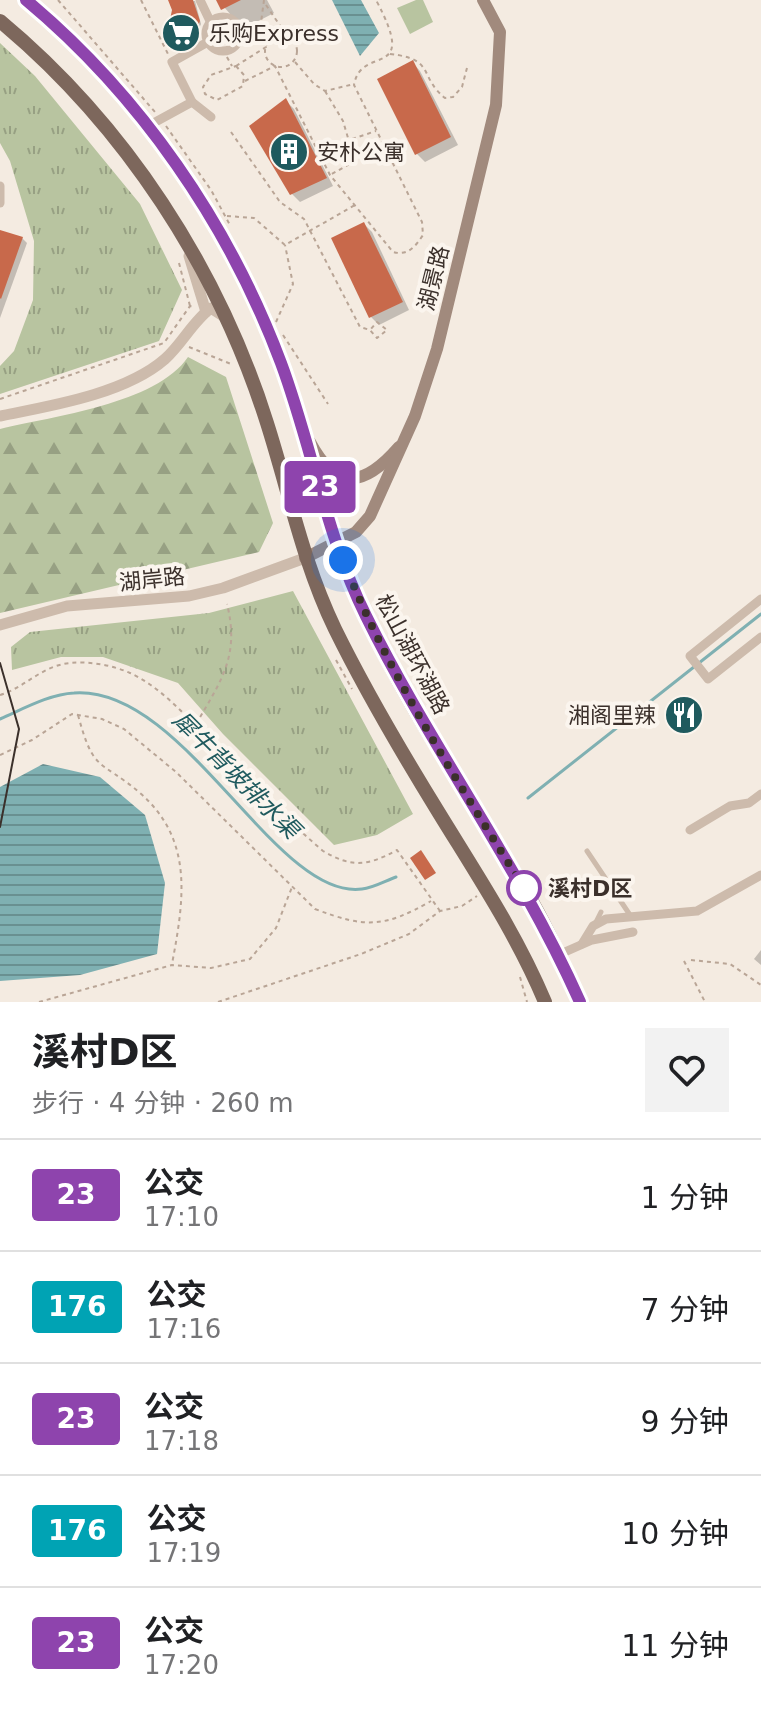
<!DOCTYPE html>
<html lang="zh">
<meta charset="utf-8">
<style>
body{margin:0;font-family:"DejaVu Sans","Noto Sans SC",sans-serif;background:#f2f2f2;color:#202124;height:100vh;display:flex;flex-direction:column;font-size:30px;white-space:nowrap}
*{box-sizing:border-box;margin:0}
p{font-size:26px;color:#757577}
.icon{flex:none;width:44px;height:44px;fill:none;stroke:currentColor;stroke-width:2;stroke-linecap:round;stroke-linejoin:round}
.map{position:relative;height:1002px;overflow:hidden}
.side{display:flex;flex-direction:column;background:#fff;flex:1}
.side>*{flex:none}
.badge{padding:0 16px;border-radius:6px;font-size:28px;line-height:52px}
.you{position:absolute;width:40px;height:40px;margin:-20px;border:6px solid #fff;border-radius:50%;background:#1a73e8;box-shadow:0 0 0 12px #1a73e833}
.map>.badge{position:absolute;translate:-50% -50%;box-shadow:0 0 0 4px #fff}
.round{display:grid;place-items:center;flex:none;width:84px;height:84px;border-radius:0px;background:#f2f2f2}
.overview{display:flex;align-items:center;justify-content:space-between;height:136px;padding:0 32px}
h1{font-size:38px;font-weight:700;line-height:60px}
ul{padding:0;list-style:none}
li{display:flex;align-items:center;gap:24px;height:112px;padding:0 32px;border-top:2px solid #e0e0e0}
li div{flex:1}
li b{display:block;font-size:30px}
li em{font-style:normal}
li .badge{min-width:88px;font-weight:700;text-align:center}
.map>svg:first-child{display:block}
.grass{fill:url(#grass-tufts)}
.forest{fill:url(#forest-firs)}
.park{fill:#b8c4a0}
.water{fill:url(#water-rules)}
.shadow{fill:#0003}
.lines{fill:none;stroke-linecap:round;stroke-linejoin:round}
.stream{stroke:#7fb0b2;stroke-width:3}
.building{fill:#c8694b}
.path{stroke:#b9a596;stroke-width:2;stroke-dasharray:4 4;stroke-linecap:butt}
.service{stroke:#cdbbac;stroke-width:5}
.minor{stroke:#cdbbac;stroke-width:9}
.tertiary{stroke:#cdbbac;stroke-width:11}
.secondary{stroke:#a18a7d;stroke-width:12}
.primary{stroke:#7d675c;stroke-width:14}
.tram{stroke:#3b302b;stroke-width:2}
.line-casing{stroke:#fff;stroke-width:18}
.line{stroke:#8e44ad;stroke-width:12}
.walk{stroke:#3b302b;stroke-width:8;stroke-dasharray:0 14.4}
.stop-dot{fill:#fff;stroke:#8e44ad;stroke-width:4}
.labels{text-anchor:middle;stroke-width:8;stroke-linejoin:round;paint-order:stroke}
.poi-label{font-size:22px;fill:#3b302b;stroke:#fbf5ee;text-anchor:start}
.street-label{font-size:22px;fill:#3b302b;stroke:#fbf5ee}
.stop-label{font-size:22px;font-weight:bold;fill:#3b302b;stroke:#fbf5ee;text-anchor:start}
.water-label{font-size:24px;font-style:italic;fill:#1f5a5e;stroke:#fbf5ee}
</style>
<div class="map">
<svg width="761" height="1002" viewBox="0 0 761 1002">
<defs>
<pattern id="grass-tufts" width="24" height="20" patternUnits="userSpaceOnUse" patternTransform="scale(2)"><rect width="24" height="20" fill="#b8c4a0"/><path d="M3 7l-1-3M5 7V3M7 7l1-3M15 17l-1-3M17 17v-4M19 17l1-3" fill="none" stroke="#97a083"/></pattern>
<pattern id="forest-firs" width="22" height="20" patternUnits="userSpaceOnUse" patternTransform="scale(2)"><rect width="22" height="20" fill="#b8c4a0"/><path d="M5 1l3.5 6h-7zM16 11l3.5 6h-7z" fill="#97a083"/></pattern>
<pattern id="water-rules" width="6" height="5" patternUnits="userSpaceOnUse" patternTransform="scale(2)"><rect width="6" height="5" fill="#7fb0b2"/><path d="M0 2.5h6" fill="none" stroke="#699091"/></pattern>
</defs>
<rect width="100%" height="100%" fill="#f4ebe1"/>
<g class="grass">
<path d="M0,43L35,76L140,204L182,290L159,341L0,394V366L14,351L33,300L34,241L10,161L0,143Z"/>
<path d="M293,591L413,814L377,835L334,845L223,734L178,683L103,657H61L12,670L11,647L30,632L209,613Z"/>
</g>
<path class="forest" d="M188,357L226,377L273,523L259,552L0,613V429C53,416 156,404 188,357Z"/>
<path class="park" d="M416,0H423L433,22L410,34L397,8Z"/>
<g class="water">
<path d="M332,0H361L379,33L360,56Z"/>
<path d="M43,764L100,777L145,815L165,883L157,954L80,975L0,981V787Z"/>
</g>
<g class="shadow">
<path d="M169,0L195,1L201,24L195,37L179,39L170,28L174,9Z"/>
<path d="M218,0H267L274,13L243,29Z"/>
<path d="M413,63L420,71L458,145L425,162L417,154L379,80Z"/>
<path d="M286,101L294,109L333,186L300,202L292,194Z"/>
<path d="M364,224L372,232L409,310L379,325L371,317L333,239Z"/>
<path d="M0,234L22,238L27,243L0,318Z"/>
<path d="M761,950V965L754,959Z"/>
</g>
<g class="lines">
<g class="stream">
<path d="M0,719C23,709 50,694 74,693C184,685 276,901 362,889C373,888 385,881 396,877"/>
<path d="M528,798L761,614"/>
</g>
</g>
<g class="building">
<path d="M168,0H193L200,21L194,36L175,38L168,29L172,10Z"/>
<path d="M216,0H241L221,10Z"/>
<path d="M413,60L451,137L415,155L377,79Z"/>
<path d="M286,98L327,178L290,195L249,126Z"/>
<path d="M364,222L403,302L369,318L331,238Z"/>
<path d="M0,230L23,237L1,299L0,298Z"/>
<path d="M421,850L436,873L425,880L410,858Z"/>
</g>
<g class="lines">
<g class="path">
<path d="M58,0L155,112"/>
<path d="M141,0L168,54"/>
<path d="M266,5L287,36"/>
<circle cx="281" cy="51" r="16"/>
<path d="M223,50L232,66"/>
<path d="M390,54C436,59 418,76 445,98L453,97L462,87L468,64"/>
<path d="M295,62L314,84L325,91L354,84"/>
<path d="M236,66L244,75L243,86L217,100L205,94L203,87L211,75Z"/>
<path d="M236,66L266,47L260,30L264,0"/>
<path d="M245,81L275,66L330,175L393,252C408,256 415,247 423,235L422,222L354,85C361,43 420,82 376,0"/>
<path d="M325,91L343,121L353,155L348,165L330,175"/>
<path d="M166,126L211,190L230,225"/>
<path d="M231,132L280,202L304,219L360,327L370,330L377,338L387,330L377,322L370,330"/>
<path d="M352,139L376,131"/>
<path d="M227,216L254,218L285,245L355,205"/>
<path d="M179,263L190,306"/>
<path d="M276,322L293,284L285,245"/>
<path d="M283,335L328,404"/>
<path d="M189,347L231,364"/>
<path d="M0,399L164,343L190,306L193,307"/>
<path d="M336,660L352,689"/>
<path d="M0,695C26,687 41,666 70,663C89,661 112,665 130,673C159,686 183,713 205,735C244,774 281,815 323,851C352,868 368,866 397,850L440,911"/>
<path d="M78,715C94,774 99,758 140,793C194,840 184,900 172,964"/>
<path d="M196,724C221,681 240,656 227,604"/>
<path d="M0,755L32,740L72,714L102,719L124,729L176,772L315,909C365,928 384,928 431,901"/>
<path d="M691,960L730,964L761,985"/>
<path d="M684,961L705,1002"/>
<path d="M520,977L527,1002"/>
<path d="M39,1002L172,965L211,968L250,959L276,928L292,887"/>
<path d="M218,1002L361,954L409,934L440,911L462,906L477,896"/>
</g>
<g class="service">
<path d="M587,851L630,915"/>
<path d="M596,922L601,912"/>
</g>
<g class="minor">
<path d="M200,0L211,23"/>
<circle cx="223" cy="34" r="17"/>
<path d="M192,102L211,117"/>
<path d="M148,126L192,102L172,62L206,43"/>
<path d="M0,186V203"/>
<path d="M761,599L690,656L708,679L761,637"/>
<path d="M690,830L730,806L749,803L761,794"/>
<path d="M582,944L593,926L606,919L697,911L761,875"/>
<path d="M558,955L592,940L633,932"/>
</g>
<g class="tertiary">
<path d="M189,256L206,312"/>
<path d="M0,416C50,406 125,394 165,359C182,344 193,321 211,308L225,317"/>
<path d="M0,625L67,606L189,596L223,588L305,558"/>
</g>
<g class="secondary">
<path d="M310,442C337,493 365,486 399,447"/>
<path d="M305,558L356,532L370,516L415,416L437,349L496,105L500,32L483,0"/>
</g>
<g class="primary">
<path d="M26,0C140,95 229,224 281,363C312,445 328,530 363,610C406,708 470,796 524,888C546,924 563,964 580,1002"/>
<path d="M0,21C125,125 218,268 267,423C289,492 303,563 335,629C366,692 402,753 439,813C477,875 517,935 545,1002"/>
</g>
<path class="tram" d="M0,663L19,729L0,827"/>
</g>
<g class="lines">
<g class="line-casing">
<path id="line" d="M26,0C140,95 229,224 281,363C312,446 326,536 366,616C431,748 520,867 580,1002"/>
</g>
<use href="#line" class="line"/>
<path class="walk" d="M343,560C390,678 459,784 526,891L524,888"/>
</g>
<defs>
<g id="supermarket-disc" transform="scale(2)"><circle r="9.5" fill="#1f5a5e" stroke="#fbf5ee"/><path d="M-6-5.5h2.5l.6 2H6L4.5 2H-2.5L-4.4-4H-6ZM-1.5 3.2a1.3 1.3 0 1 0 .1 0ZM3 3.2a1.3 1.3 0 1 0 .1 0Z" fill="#fff"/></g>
<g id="building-disc" transform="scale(2)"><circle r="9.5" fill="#1f5a5e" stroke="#fbf5ee"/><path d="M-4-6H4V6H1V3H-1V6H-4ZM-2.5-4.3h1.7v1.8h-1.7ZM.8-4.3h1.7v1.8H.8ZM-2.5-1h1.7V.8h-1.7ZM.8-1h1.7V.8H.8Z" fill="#fff"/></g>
<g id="restaurant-disc" transform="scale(2)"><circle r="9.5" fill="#1f5a5e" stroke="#fbf5ee"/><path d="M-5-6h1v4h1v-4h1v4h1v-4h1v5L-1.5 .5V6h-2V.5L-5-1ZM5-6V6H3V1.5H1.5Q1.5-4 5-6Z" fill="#fff"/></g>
</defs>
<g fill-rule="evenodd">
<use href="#supermarket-disc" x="181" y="33"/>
<use href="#building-disc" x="289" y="152"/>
<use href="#restaurant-disc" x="684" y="715"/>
</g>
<circle class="stop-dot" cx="524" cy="888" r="16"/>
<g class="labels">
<g class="poi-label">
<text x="209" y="41">乐购Express</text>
<text x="317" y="160">安朴公寓</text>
<text x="656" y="723" text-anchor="end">湘阁里辣</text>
</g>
<g class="street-label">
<text transform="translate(433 278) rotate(-76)" y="8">湖景路</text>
<text transform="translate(152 579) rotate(-6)" y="8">湖岸路</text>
<text transform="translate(413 654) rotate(62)" y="8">松山湖环湖路</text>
</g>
<g class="stop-label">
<text x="548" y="896">溪村D区</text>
</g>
<g class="water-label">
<text transform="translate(236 775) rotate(45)" y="8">犀牛背坡排水渠</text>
</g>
</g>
</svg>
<div class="you" style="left:343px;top:560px"></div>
<b class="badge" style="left:320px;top:487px;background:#8e44ad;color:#fff">23</b>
</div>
<section class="side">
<div class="overview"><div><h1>溪村D区</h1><p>步行 · 4 分钟 · 260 m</p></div><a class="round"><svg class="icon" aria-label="heart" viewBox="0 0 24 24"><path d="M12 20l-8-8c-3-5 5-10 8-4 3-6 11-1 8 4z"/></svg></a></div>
<ul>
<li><span class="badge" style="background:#8e44ad;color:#fff">23</span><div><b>公交</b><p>17:10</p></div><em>1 分钟</em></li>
<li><span class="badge" style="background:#00a3b4;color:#fff">176</span><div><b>公交</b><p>17:16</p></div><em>7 分钟</em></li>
<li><span class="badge" style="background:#8e44ad;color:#fff">23</span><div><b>公交</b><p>17:18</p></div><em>9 分钟</em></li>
<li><span class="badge" style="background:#00a3b4;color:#fff">176</span><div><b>公交</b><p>17:19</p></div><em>10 分钟</em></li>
<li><span class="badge" style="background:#8e44ad;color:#fff">23</span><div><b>公交</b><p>17:20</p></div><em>11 分钟</em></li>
</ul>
</section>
